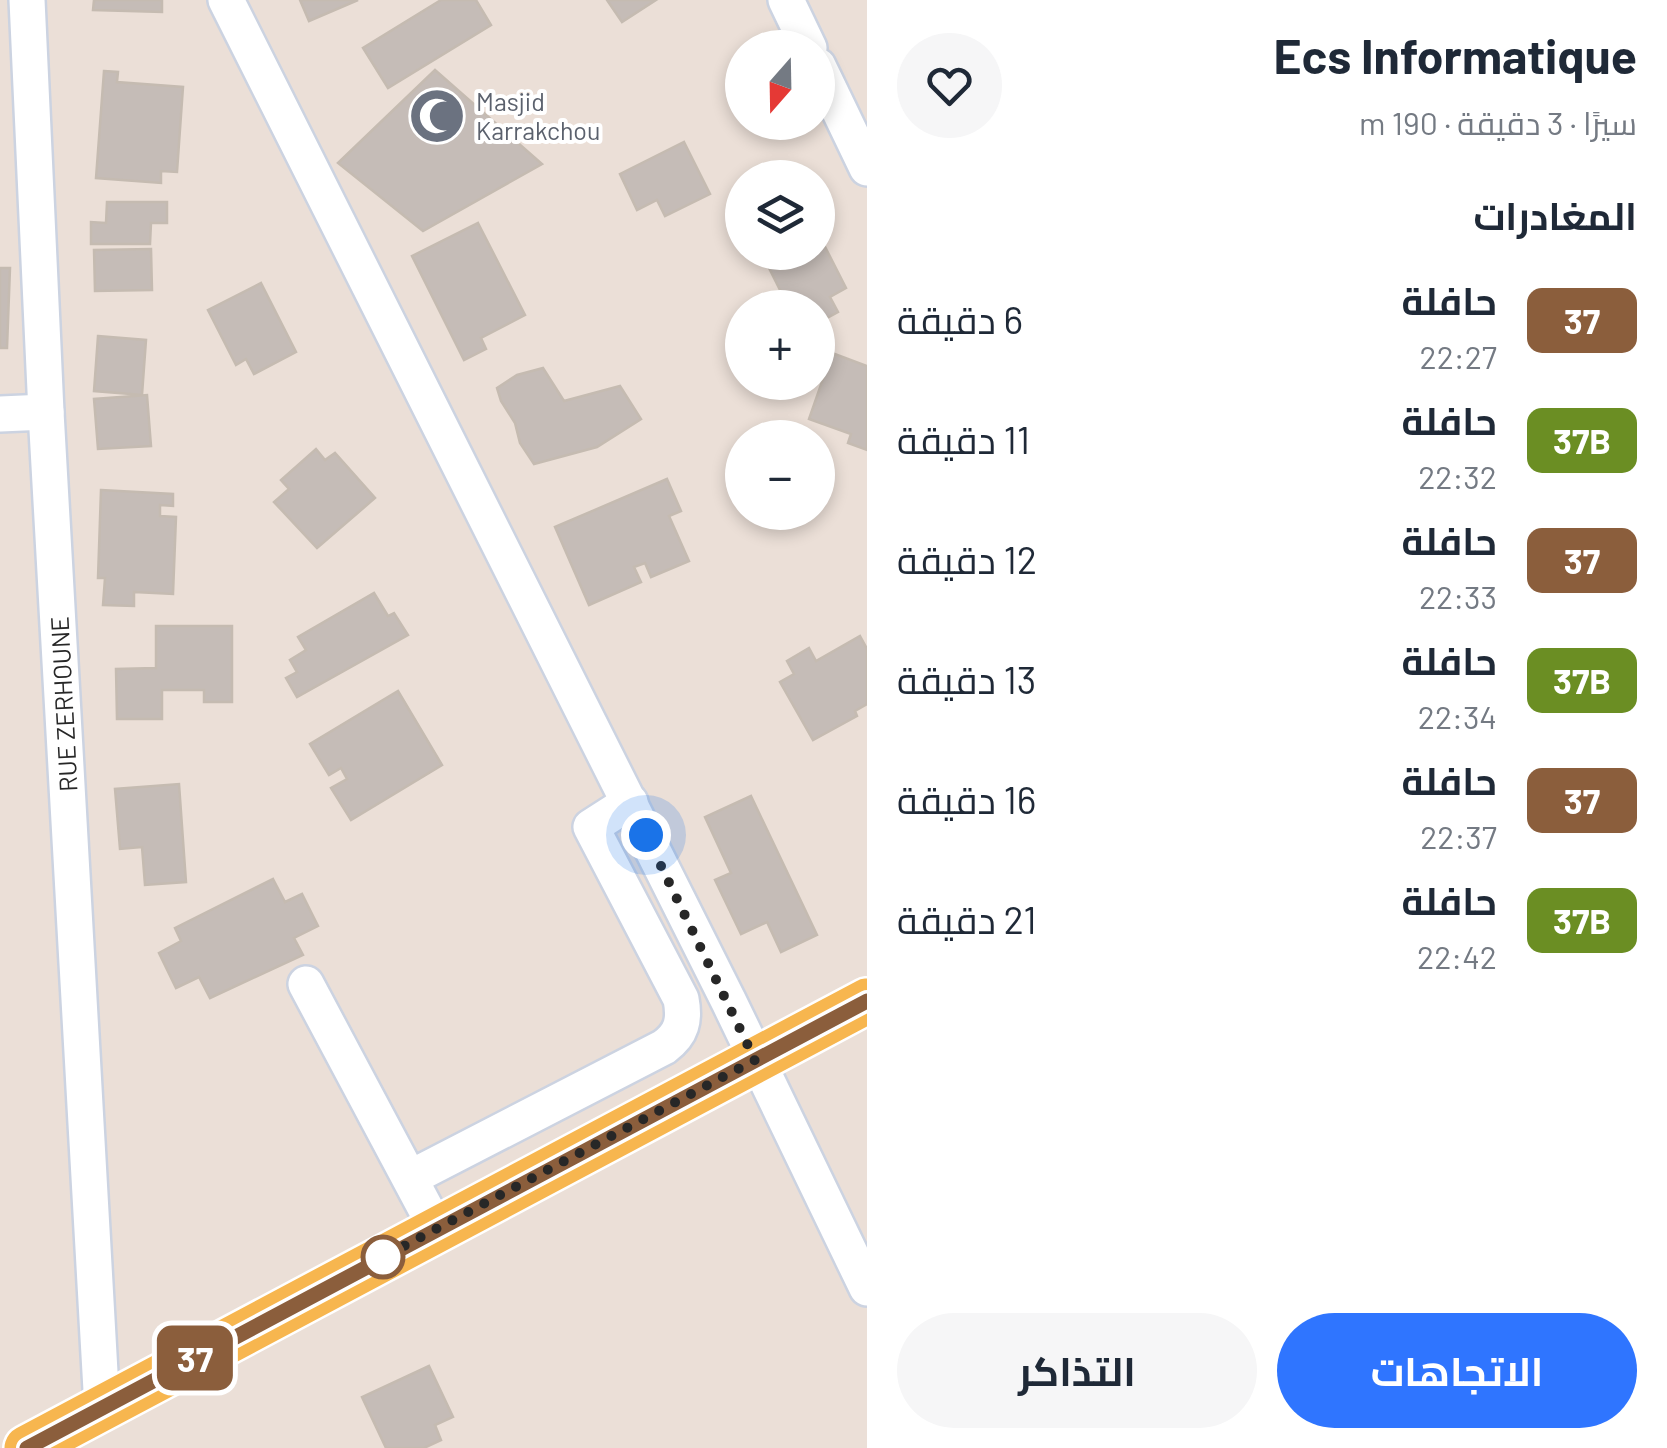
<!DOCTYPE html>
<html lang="ar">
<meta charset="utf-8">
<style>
body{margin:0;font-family:Barlow,Cairo,sans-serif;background:#f6f6f7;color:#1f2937;direction:rtl;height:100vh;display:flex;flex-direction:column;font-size:38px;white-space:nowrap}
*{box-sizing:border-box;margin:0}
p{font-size:32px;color:#747a83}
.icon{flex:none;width:55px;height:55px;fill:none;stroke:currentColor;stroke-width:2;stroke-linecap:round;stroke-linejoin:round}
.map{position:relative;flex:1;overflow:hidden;direction:ltr}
.side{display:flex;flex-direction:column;background:#fff;width:800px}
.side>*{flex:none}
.badge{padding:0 20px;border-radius:15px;font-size:35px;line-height:65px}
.needle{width:65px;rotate:200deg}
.fabs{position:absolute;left:725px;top:30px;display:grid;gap:20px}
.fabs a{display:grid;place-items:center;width:110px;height:110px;border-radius:50%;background:#fff;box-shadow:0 5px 15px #0003;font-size:50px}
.you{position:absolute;width:50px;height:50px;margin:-25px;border:8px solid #fff;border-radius:50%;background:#1a73e8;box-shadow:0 0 0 15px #1a73e833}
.map>.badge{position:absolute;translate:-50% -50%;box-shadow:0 0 0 5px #fff}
h2{padding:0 30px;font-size:38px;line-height:90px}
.round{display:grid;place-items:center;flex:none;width:105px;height:105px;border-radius:52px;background:#f6f6f7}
.headline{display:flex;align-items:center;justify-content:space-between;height:170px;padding:0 30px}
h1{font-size:48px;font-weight:700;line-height:75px}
.button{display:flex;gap:20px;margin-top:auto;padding:20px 30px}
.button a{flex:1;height:115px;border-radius:60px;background:#2f75ff;color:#fff;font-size:40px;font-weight:700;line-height:115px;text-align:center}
.button a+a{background:#f6f6f7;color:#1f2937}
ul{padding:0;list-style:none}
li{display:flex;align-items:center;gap:30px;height:120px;padding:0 30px}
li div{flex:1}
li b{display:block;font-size:38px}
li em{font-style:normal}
li .badge{min-width:110px;font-weight:700;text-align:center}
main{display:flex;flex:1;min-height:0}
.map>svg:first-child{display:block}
.building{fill:#c5bcb7;stroke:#c5bbb1;stroke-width:2.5}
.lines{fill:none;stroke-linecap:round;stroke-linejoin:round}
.minor-casing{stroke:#ccd3e1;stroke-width:40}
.major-casing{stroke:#fff;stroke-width:50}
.minor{stroke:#fff;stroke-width:35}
.major{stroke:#f7b64f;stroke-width:45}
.line-casing{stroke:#fff;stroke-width:22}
.line{stroke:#8b5e3c;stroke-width:15}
.walk{stroke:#272727;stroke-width:10;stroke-dasharray:0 18}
.stop-dot{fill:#fff;stroke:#8b5e3c;stroke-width:5}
.labels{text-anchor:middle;stroke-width:8;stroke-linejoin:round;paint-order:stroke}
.worship-label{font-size:25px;fill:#5b616d;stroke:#fff;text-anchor:start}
.street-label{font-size:25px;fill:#272727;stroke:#fff}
</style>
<main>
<section class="side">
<div class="headline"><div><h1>Ecs Informatique</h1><p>سيرًا · 3 دقيقة · 190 m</p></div><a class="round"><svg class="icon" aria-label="heart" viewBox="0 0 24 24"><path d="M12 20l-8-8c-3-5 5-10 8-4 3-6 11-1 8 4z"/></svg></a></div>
<h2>المغادرات</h2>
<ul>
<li><span class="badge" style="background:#8b5e3c;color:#fff">37</span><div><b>حافلة</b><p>22:27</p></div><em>6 دقيقة</em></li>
<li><span class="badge" style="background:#6b8e23;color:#fff">37B</span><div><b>حافلة</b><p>22:32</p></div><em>11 دقيقة</em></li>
<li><span class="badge" style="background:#8b5e3c;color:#fff">37</span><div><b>حافلة</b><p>22:33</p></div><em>12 دقيقة</em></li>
<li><span class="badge" style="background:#6b8e23;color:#fff">37B</span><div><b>حافلة</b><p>22:34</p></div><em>13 دقيقة</em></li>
<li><span class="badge" style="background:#8b5e3c;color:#fff">37</span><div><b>حافلة</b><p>22:37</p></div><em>16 دقيقة</em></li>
<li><span class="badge" style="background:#6b8e23;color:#fff">37B</span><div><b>حافلة</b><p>22:42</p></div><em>21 دقيقة</em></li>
</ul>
<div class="button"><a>الاتجاهات</a><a>التذاكر</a></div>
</section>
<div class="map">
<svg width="867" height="1448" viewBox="0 0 867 1448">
<rect width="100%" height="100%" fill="#ebdfd7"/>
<g class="building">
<path d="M94,0H162V12L93,10Z"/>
<path d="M300,0H358L309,21Z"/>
<path d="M441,0H476L491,25L388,88L363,48Z"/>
<path d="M607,0H656L622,22Z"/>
<path d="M435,70L542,164L423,231L338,163Z"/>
<path d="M104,71L118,72L117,82L183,87L177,172L161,171V183L96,178Z"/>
<path d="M684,142L710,194L665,216L657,200L637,210L620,174Z"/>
<path d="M107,202H167V223H151L150,244H91V222L106,223Z"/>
<path d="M478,223L525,315L481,338L486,349L464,360L412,256Z"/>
<path d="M818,233L846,288L830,297L838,312L818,323V308H789L763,256L769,252H818Z"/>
<path d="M151,249L152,290L95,291L94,250Z"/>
<path d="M0,268H10L7,348H0Z"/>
<path d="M261,283L296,352L254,374L246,359L236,365L208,310Z"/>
<path d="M98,336L146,340L142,395L94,391Z"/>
<path d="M832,353L867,366V450L848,443L851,434L809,419Z"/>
<path d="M543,368L564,401L620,386L641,419L597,447L534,464L520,443L515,423L501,401L497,388L517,375Z"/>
<path d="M147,395L151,446L98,449L94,399Z"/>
<path d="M316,449L325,460L335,453L375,498L317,548L274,502L289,489L281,480Z"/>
<path d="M667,479L681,511L669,516L689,561L651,577L645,563L634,567L641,582L589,605L555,527Z"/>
<path d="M101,490L173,494V506L160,505V516L176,517L173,594L134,592V606L103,605L105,578H98Z"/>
<path d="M374,593L388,616L394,613L408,635L297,697L286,678L297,672L290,660L306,650L298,637Z"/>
<path d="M156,626H232V702H204V690H162V719H117L116,669L156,668Z"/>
<path d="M860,636L867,649V704L855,711L857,716L813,740L780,682L794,674L787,661L809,648L816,661Z"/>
<path d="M398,691L442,765L351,820L331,788L347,779L341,768L329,775L310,744Z"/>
<path d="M179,784L186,882L145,885L142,847L120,849L115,789Z"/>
<path d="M751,796L817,935L781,952L767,922L741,934L715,880L731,873L705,817Z"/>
<path d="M273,879L285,902L302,894L318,926L294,938L303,955L210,998L199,977L176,988L159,953L181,941L175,928Z"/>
<path d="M429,1366L453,1417L435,1425L441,1440L424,1448H386L362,1397Z"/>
</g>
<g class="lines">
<g class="minor-casing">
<g id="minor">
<path d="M27,0L46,412L102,1408"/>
<path d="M226,0L729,1002L867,1288"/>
<path d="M786,0L809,48"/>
<path d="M818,66L867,168"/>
<path d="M0,414L46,412"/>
<path d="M306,984L436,1228"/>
<path d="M410,1178L664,1047C682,1034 685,1020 681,999L591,827L630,802"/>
</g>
</g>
<g class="major-casing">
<path id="major" d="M27,1448L867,1001"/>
</g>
<use href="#minor" class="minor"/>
<use href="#major" class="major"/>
</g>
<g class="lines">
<g class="line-casing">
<path id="line" d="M27,1448L867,1001"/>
</g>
<use href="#line" class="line"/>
<path class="walk" d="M383,1257L370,1264L755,1060L646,835"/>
</g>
<defs>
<g id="mosque-disc" transform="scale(2.875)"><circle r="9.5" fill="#6b7280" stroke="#fff"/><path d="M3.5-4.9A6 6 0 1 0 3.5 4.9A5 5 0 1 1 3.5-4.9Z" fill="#fff"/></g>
</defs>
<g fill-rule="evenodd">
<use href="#mosque-disc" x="437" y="116"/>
</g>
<circle class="stop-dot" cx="383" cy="1257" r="20"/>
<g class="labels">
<g class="worship-label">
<text x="476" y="111">Masjid<tspan x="476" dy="29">Karrakchou</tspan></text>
</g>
<g class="street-label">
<text transform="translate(64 704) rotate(-93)" y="9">RUE ZERHOUNE</text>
</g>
</g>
</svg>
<div class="fabs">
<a><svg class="needle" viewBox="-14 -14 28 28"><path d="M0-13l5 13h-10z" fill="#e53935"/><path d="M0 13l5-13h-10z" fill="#747a83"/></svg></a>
<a><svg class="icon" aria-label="layers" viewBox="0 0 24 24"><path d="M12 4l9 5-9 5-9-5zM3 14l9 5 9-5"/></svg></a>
<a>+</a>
<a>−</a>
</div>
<div class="you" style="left:646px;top:835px"></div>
<b class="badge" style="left:195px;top:1358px;background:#8b5e3c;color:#fff">37</b>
</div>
</main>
